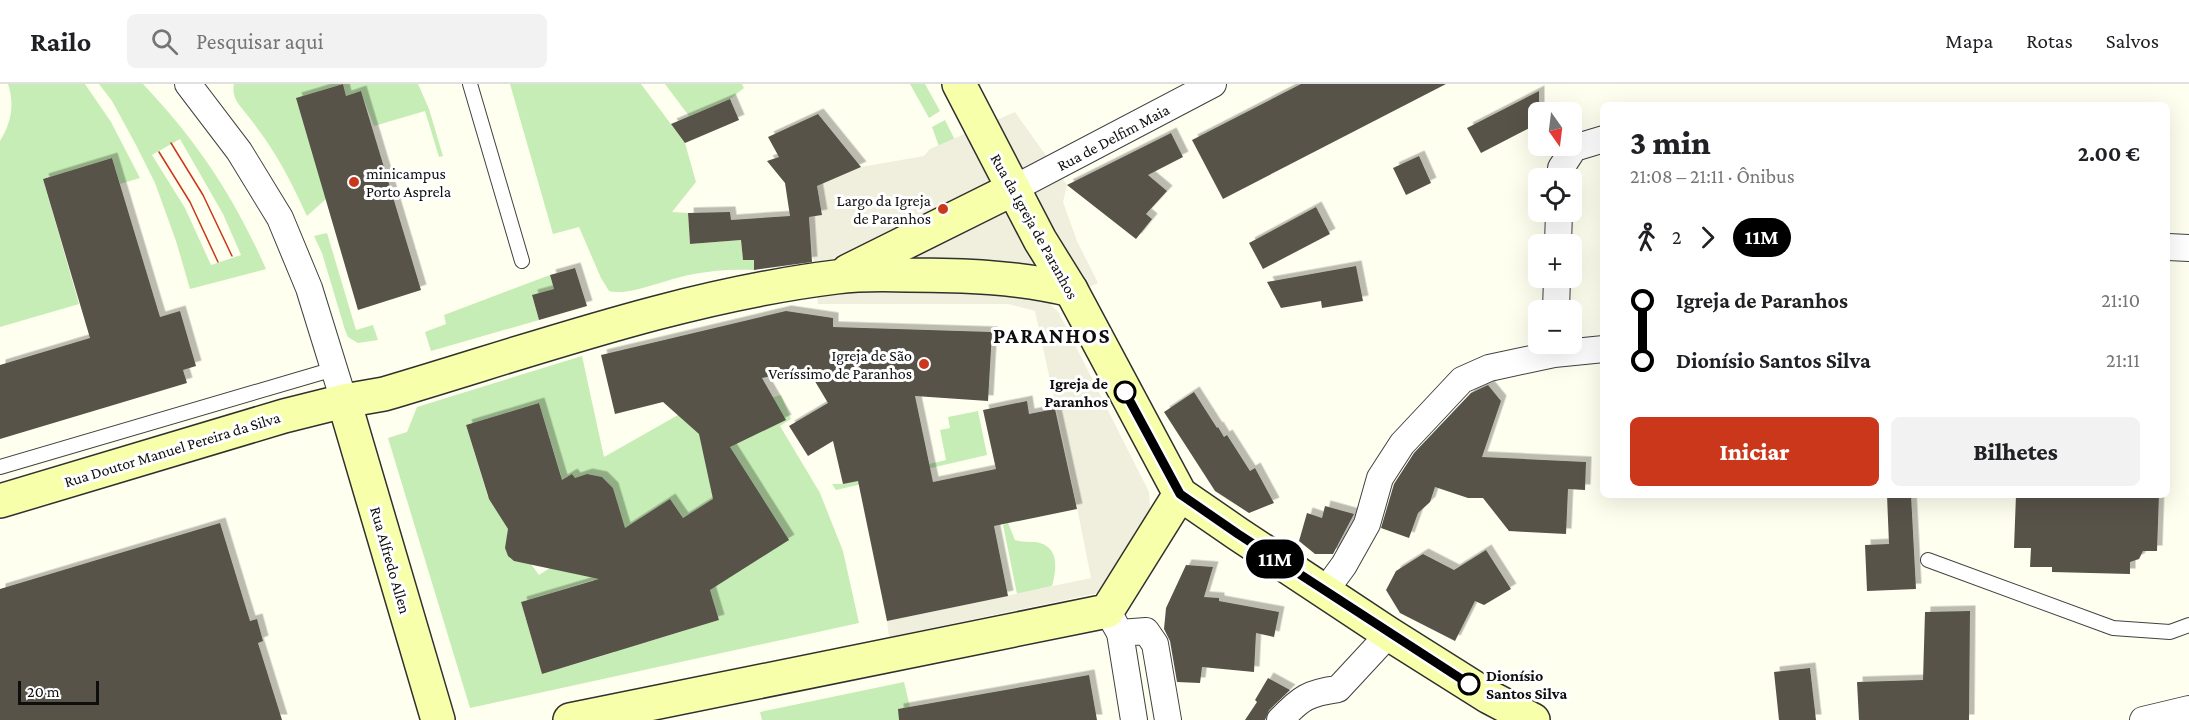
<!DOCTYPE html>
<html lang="pt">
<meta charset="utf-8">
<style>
body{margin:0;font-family:"Crimson Pro",serif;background:#f2f2f2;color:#202124;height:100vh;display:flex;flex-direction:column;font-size:22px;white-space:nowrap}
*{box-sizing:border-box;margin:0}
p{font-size:20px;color:#757577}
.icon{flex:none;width:33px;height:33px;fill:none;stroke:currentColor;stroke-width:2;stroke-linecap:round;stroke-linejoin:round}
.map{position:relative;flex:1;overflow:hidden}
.panel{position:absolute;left:1600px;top:18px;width:570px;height:396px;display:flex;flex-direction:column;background:#fff;border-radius:9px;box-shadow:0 6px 24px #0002}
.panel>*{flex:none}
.badge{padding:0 12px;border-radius:20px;font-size:21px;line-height:39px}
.needle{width:39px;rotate:166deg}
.buttons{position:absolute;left:1528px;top:18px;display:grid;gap:12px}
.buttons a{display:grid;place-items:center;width:54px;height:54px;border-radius:9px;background:#fff;box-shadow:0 6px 24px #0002;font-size:30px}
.scale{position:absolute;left:18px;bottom:15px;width:81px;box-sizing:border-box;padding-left:6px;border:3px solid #0e0e0e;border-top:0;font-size:16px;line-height:21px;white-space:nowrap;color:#0e0e0e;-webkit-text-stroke:4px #fff;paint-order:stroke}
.map>.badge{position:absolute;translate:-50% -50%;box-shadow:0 0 0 3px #fff}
.legs{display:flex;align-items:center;gap:9px;height:66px;padding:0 30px;font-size:20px}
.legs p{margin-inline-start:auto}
.summary{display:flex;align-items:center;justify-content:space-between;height:102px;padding:0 30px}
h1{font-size:33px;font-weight:800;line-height:45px}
.button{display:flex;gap:12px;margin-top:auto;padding:12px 30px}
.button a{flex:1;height:69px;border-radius:9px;background:#ca371b;color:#fff;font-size:24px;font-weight:800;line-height:69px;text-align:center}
.button a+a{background:#f2f2f2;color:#202124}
ul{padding:0 30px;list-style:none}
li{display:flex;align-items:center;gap:21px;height:60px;font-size:22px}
li i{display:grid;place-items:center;width:9px;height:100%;margin:0 8px;background:currentColor}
li i::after{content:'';width:15px;height:15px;margin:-8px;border:4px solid;border-radius:50%;background:#fff}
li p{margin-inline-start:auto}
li:first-child i{background:linear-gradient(#0000 50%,currentColor 0)}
li:last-child i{background:linear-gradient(currentColor 50%,#0000 0)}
header{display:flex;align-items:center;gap:36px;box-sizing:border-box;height:84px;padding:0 30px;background:#fff;border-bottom:2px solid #e0e0e0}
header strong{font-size:28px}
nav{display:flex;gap:33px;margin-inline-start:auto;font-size:21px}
.search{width:420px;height:54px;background:#f2f2f2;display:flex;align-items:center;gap:15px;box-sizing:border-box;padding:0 21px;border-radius:9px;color:#757577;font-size:22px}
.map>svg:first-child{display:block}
.green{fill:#c7edb6;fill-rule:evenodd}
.plaza{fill:#f0efdd}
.building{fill:#58524a;filter:url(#shadow)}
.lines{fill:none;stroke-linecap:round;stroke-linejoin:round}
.lane-casing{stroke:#414141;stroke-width:16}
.street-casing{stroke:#414141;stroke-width:28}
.secondary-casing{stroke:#303030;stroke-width:36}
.lane{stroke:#fff;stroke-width:14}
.street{stroke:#fff;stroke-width:26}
.secondary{stroke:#f7ffab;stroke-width:33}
.tram{stroke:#ca371b;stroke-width:1.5}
.line-1-casing{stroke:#fff;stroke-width:14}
.line-1{stroke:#000;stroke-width:9}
.poi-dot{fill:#ca371b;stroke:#fff;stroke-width:2}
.stop-1-dot{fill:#fff;stroke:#000;stroke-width:3}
.labels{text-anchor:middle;stroke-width:6;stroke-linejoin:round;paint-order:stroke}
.street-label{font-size:16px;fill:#0e0e0e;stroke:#fff}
.poi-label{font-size:16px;fill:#0e0e0e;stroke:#fff;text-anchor:end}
.stop-label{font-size:16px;font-weight:bold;fill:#0e0e0e;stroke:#fff;text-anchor:end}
.district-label{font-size:22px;font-weight:bold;letter-spacing:1.5px;fill:#0e0e0e;stroke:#fff}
</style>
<header>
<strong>Railo</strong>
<div class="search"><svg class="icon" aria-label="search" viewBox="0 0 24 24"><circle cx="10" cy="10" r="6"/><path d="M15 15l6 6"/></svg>Pesquisar aqui</div>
<nav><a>Mapa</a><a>Rotas</a><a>Salvos</a></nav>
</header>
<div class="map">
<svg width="2189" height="636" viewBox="0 0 2189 636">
<defs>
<filter id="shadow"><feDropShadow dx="5.5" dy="-5.5" stdDeviation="0" flood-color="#0004"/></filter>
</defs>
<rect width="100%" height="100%" fill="#fffff0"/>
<g class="green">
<path d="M8,0H85L111,38L140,94L120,100L112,74L43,95L79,220L0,243V57C11,39 15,21 8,0Z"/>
<path d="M99,0H143C198,58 234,113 266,185L190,205L176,157L155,99L136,61L112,17ZM180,55L223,130L241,171L211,181L185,124L152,71Z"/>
<path d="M234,0H418L429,25L443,72L439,73L425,27L374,42L361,8L346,12L343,0L297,14L326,115L307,132C289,93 275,66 248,32C240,22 231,14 234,0Z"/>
<path d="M510,0H641L685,59L696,98L672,128L688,129L690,160L741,156L743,176H754V186C734,185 714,186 694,190C672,193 628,213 609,207L601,194L579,143L553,150Z"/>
<path d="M665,0H742L744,4L730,15L689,32Z"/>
<path d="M910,0H925L940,27L929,34Z"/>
<path d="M945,36L956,58L941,68L932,43Z"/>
<path d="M327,149L356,246L373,241L378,256L358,259L348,253L345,246L322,169L314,152Z"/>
<path d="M550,191L554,205L532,212L539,236L431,267L425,248L446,240L444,231Z"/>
<path d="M582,272L604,373L701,318L745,321L781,311L791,335L780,342L820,409L843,467L859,539L470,624L388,354L407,348L417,323ZM539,319L561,391L488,413L466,341ZM601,393L613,404L617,418L608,446L539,491L528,476C510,484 499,464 511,450L502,435ZM698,465L719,536L647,558L625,486ZM593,496L615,568L542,590L521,518Z"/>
<path d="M978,327L987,371L836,406L832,400H843L946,376L940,346L950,344L948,333Z"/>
<path d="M1008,439L1015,456C1023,459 1032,457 1040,459C1060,465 1056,487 1052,502L1017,510L1003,441Z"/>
<path d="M904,598L913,636H762L760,628Z"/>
</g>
<path class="plaza" d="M1015,28L1067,101L1063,118L1077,157L1098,199L1051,221L1059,229L1149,408L1150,423L1147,436L1103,508L889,553L887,537L1091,494L1070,388L1035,227L1008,220H818L809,133L822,131L817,102L861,83L924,72L930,65Z"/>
<g class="building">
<path d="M343,0L346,12L361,7L421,206L358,226L296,14Z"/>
<path d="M1301,0H1446L1223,115L1192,56Z"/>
<path d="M1539,7V39L1481,69L1467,44Z"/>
<path d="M730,15L739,36L685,59L671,40Z"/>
<path d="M818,30L861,83L817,102L822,131L809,133L812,178L754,186V176H743L741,156L690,160L688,129L730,128L731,136L790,132L785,99L767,77L779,73L768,53Z"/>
<path d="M1171,49L1183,73L1148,91L1167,107L1146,130L1152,135L1136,155L1067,101Z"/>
<path d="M1419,72L1431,99L1406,111L1393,84Z"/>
<path d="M112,74L160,233L180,227L196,282L183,286L187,299L0,355V281L90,254L43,95Z"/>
<path d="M1316,123L1330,150L1263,185L1249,159Z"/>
<path d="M1356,182L1363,217L1322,224L1321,217L1281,224L1267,198Z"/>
<path d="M575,184L587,222L539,236L532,211L554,205L550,191Z"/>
<path d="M786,227L833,234V243L992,248L988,317L915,312L933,398L996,385L983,326L1027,317L1029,330L1055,325L1077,425L994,442L1008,512L887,537L858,397L843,400L833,357L808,372L789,342L828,319L807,284L762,294L786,336L730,363L789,456L710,506L719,536L542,590L521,518L599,495L514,477L508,472L505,464L508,445L489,415L466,341L539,319L562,396L572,390L575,394L587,390L602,393L613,404L625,444L670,415L683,434L713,415L699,350L663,318L615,330L601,271Z"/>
<path d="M1488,301L1501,317L1482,373L1586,378L1585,406L1568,405L1566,450L1509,447L1483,414H1468L1435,403L1430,418L1418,429L1409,454L1381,444L1394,400L1414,369L1471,309Z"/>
<path d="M1194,308L1217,344L1218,343L1224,353L1227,351L1250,387L1255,384L1274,419L1249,429L1215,407L1164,328Z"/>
<path d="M1887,411H1911L1916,505L1867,507L1865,461L1889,460Z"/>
<path d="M2016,411H2159L2157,467H2143L2139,475L2130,478V490L2052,488V483H2030L2031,464H2014Z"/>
<path d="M1325,422L1354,430L1333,470H1315L1299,457L1307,429L1322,434Z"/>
<path d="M220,439L250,537L257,535L263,557L258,559L282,636H0V505Z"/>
<path d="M1486,466L1511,505L1484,521L1475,517L1455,557L1400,529L1386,506L1396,487L1423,470L1454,486Z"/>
<path d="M1186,481L1213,483L1204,513L1219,514V517L1279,528L1274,553L1256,549L1254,588L1202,583L1200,599L1177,598L1170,557L1164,545L1166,524Z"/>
<path d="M1970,527L1969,636H1859L1857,598L1923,596L1925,528Z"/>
<path d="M1810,584L1816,636H1779L1774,588Z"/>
<path d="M1089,591L1097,636H899L898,625Z"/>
<path d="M1268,594L1290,606L1269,626L1265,636H1245L1257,618L1255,616Z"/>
</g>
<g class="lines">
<g class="lane-casing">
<g id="lane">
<path d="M470,0L522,177"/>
<path d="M0,383L334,285"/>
<path d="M1928,476L2113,544L2170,548L2189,541"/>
</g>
</g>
<g class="street-casing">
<g id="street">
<path d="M188,0L239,67L280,134L309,204L344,317"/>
<path d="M1561,94V84L1574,64L1604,55"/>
<path d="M1013,105L1213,0"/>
<path d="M1558,160L1559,128"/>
<path d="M2168,163L2189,164"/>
<path d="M1556,226L1557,194"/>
<path d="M1325,507L1344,481L1367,440L1380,394L1402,360L1462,296L1489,284L1554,270L1604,265"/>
<path d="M1112,535L1120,549L1134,636"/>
<path d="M1120,549L1146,547L1155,560L1168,636"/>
<path d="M1280,636C1301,614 1308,609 1338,605L1389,550"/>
<path d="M2143,636L2189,625"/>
</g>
</g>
<g class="secondary-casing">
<g id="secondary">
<path d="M959,0L1040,156L1071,206L1180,410L1238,450L1389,550L1489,613L1533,636"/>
<path d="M848,187L1013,105"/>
<path d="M344,317L438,636"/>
<path d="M0,417L284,332L344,317L384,310C533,266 682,212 836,193C860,190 884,190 908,191C963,191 1017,193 1071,206"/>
<path d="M570,636L1107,527L1180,410"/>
</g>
</g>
<use href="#lane" class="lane"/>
<use href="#street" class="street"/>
<use href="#secondary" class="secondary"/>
<g class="tram">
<path d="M171,59L203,111L232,172"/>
<path d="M159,68L190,118L218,178"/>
</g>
</g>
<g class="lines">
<g class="line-1-casing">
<path id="line-1" d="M1125,308L1180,410L1238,450L1469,600"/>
</g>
<use href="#line-1" class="line-1"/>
</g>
<g class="poi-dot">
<circle cx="354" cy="98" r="6"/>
<circle cx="943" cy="125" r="6"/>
<circle cx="924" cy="280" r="6"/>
</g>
<g class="stop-1-dot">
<circle cx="1125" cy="308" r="10"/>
<circle cx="1469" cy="600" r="10"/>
</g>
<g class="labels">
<g class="street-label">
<text transform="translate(1113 53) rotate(-28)" y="6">Rua de Delfim Maia</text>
<text transform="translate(1035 142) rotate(61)" y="6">Rua da Igreja de Paranhos</text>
<text transform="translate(172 365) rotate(-17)" y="6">Rua Doutor Manuel Pereira da Silva</text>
<text transform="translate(391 476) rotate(74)" y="6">Rua Alfredo Allen</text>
</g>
<g class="poi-label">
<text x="366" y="95" text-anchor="start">minicampus<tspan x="366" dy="18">Porto Asprela</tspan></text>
<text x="931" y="122">Largo da Igreja<tspan x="931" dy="18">de Paranhos</tspan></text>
<text x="912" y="277">Igreja de São<tspan x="912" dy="18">Veríssimo de Paranhos</tspan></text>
</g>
<g class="stop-label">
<text x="1108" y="305">Igreja de<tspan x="1108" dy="18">Paranhos</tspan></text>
<text x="1486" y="597" text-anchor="start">Dionísio<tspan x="1486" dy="18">Santos Silva</tspan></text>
</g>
<g class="district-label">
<text x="1052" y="259">PARANHOS</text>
</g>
</g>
</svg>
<div class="buttons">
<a><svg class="needle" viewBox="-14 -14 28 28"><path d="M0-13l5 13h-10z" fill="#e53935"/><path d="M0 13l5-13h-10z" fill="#757577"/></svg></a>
<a><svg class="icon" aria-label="locate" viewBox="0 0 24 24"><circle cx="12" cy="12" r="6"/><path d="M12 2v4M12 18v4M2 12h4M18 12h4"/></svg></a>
<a>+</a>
<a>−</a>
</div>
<div class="scale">20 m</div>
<b class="badge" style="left:1275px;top:475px;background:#000;color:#fff">11M</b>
<section class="panel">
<div class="summary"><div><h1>3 min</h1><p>21:08 – 21:11 · Ônibus</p></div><b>2.00 €</b></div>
<div class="legs"><svg class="icon" aria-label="walk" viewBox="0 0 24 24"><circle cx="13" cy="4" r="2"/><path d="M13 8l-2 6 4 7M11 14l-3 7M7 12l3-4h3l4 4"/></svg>2<svg class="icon" aria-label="forward" viewBox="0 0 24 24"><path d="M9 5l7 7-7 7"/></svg><b class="badge" style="background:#000;color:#fff">11M</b></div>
<ul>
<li><i style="color:#000"></i><b>Igreja de Paranhos</b><p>21:10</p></li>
<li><i style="color:#000"></i><b>Dionísio Santos Silva</b><p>21:11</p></li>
</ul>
<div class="button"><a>Iniciar</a><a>Bilhetes</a></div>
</section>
</div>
